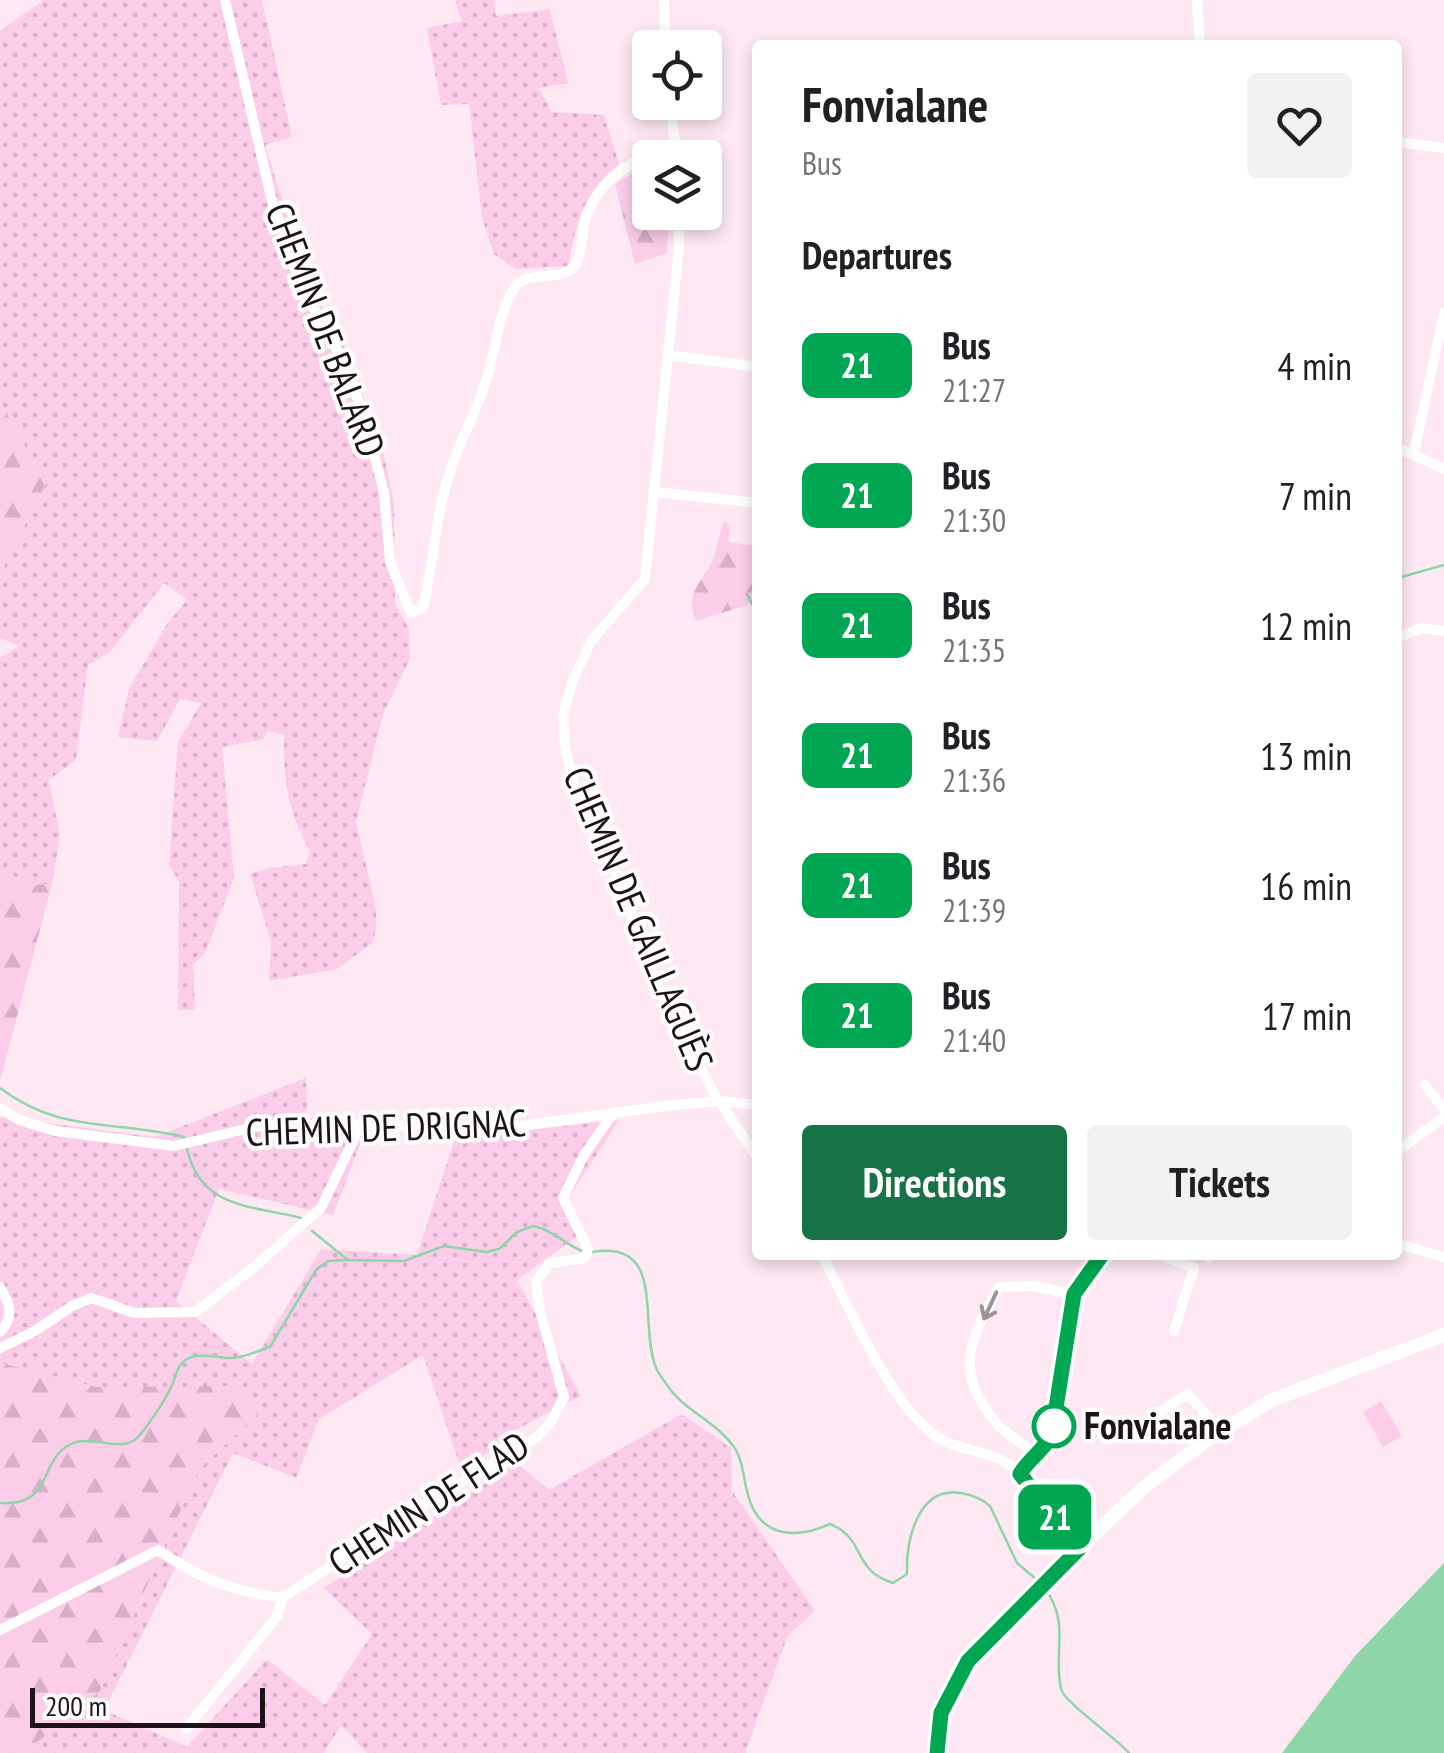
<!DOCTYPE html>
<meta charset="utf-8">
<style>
body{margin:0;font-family:"PT Sans Narrow",sans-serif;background:#f2f2f2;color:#202124;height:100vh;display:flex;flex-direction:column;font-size:38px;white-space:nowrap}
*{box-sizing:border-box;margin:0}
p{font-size:32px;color:#757577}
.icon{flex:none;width:55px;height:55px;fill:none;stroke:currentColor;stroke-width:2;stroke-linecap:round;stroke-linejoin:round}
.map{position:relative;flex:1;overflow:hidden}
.sheet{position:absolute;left:752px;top:40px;width:650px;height:1220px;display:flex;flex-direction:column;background:#fff;border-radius:10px;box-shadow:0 5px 15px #0003}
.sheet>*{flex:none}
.badge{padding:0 20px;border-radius:15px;font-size:35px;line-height:65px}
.fabs{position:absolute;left:632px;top:30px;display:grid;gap:20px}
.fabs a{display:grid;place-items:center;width:90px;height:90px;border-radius:10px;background:#fff;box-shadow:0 5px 15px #0003;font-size:50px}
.scale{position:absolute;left:30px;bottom:25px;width:235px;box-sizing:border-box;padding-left:10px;border:5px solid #1e1219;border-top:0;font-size:28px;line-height:35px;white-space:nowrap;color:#1e1219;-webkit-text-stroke:8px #fcfcfc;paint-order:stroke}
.map>.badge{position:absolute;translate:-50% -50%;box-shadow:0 0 0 5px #fff}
h2{padding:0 50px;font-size:38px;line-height:90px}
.round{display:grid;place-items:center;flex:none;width:105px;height:105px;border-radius:10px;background:#f2f2f2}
.headline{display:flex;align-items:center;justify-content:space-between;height:170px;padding:0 50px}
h1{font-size:48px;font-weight:600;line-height:75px}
.cta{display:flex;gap:20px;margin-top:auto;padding:20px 50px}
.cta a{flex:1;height:115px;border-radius:10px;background:#177246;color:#fff;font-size:40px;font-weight:600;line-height:115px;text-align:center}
.cta a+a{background:#f2f2f2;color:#202124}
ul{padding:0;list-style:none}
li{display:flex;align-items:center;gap:30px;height:130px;padding:0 50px}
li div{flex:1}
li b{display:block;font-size:38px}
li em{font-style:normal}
li .badge{min-width:110px;font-weight:700;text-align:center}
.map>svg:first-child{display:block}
.grass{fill:url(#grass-dots)}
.forest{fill:url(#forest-firs)}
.garden{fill:#fccde9}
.water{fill:#8ed6aa}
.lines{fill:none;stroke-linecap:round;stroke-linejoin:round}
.stream{stroke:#8ed6aa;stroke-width:2.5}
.minor{stroke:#fff;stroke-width:10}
.major{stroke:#fff;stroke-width:14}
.oneway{stroke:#9a9498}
.line-casing{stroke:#fff;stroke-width:22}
.line{stroke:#00a651;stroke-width:15}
.stop-dot{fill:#fff;stroke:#00a651;stroke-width:5}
.labels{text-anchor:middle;stroke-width:9;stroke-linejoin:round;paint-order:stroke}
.street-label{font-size:38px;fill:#1e1219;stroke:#fcfcfc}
.stop-label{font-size:38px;font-weight:bold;fill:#1e1219;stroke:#fcfcfc;text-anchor:start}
</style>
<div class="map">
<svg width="1444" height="1753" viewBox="0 0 1444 1753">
<defs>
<pattern id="grass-dots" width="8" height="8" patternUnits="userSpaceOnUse" patternTransform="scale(2.5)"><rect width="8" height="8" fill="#fccde9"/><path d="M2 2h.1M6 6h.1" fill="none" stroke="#d8afc7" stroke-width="1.8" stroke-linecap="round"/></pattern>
<pattern id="forest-firs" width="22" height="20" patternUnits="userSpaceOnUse" patternTransform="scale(2.5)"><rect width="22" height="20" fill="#fccde9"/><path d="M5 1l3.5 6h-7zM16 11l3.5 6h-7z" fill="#d8afc7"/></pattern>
</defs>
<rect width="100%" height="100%" fill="#fee8f4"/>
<g class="grass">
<path d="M44,0H262L292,137L265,145L308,282L346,349L383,451L394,503L395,604L409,629L410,659L383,714L356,822L376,909V930L372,943L337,969L269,981L271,941L250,874L268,868L306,864L310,851C288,811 283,780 284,735L267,731L264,739L222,747L234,878L205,953L193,965L195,1010H178L179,881L169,865L178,742L201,703L180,699L157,741L118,737L129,689L167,624L187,600L164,583L110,652L88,665L76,760L49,780L60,836L52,884L30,885L1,869L0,865V658L20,646L0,638V574L46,484L0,401V31Z"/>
<path d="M455,0H494L496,16L550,9L568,83L539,88L552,112L604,115L619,164C583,194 576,222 568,266L515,269L494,254L482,218L469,104L441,105L427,28L462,21Z"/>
<path d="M306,1078L307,1117L364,1134L333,1215L219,1189L176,1301L252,1364L321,1249L417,1255L455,1138L619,1120L566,1202L579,1235L517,1280L581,1396L521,1427L462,1472L423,1355L319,1419L296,1478L233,1453L104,1710L187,1747L267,1659L325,1705L372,1634L324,1588L517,1463L549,1490L682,1414L731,1448L732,1491L815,1611L788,1635L745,1753H367L341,1725L324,1753H24L100,1691L199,1469L257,1415L231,1387H96L0,1363V1117L155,1137Z"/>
</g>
<g class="forest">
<path d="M650,163V212L670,213L667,253L635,264L615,184Z"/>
<path d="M0,401L46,484L0,574Z"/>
<path d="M725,521L730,526L728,542L757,546V609L754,603L696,621C682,589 708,580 715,553C719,541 719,532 725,521Z"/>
<path d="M0,865L1,869L30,885L52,884L0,1081Z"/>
<path d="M0,1363L96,1387L231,1386L257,1415L199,1469L100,1691L24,1753H0Z"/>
</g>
<path class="garden" d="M1381,1401L1402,1436L1383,1447L1363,1412Z"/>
<path class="water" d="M1444,1563V1753H1282L1355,1656Z"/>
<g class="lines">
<g class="stream">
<path d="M1398,578L1444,565"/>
<path d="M747,594L758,615"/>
<path d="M0,1088C60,1134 116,1120 184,1137L185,1141"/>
<path d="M187,1149C201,1209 250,1205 301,1218"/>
<path d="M312,1231L348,1260L404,1261L444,1246L486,1252L499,1249L517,1232L533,1226C551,1229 565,1244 582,1251"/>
<path d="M592,1252C666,1239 639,1321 655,1365C657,1372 663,1379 667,1385C684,1411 716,1421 734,1447C743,1460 743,1476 747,1491C757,1536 792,1541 830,1524C867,1539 851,1570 893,1583L907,1574C906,1541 917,1486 961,1493C972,1495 982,1499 990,1506L1017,1563L1037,1580"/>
<path d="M0,1503C55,1506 37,1461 71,1444C91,1434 123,1454 138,1437C148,1426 166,1399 172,1385C176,1376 177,1365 187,1359C200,1351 218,1359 233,1358C245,1357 258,1351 270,1347L316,1270L328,1261L348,1260"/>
<path d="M1046,1590C1070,1624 1053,1653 1061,1689C1064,1702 1115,1737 1129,1753"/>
</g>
<g class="minor">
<path d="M225,0L272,201L304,291L333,341L362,409L384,492L390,562L411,613L423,608C433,566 435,522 447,481C457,444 478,411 488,374C496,347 499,311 515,287C528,268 565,284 576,264C583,252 581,233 585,220C599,178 634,156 675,149"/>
<path d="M664,0L665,48"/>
<path d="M1197,0L1200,45"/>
<path d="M670,102L677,158"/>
<path d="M1398,142L1444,148"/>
<path d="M679,212V247L645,579L591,641L573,680L563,716L565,746L573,781L623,888L640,944L661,992L715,1095L758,1159"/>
<path d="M668,355L758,367"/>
<path d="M1398,448L1444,469"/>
<path d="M1414,453L1444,313"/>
<path d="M655,492L758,503"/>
<path d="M1398,637L1422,628L1444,631"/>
<path d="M1425,1085L1444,1109"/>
<path d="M0,1108L19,1120L55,1131L174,1146L259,1126L361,1124L493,1130L664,1106L719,1101L758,1105"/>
<path d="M1398,1151L1444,1117"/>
<path d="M1398,1244L1444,1257"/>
<path d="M822,1255C847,1304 889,1400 932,1433C953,1450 980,1449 1003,1461C1037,1479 1057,1520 1079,1549"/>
<path d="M1159,1255L1194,1268L1174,1331"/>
<path d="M1209,1258L1210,1255"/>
<path d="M0,1287C10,1304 15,1316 0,1332"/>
<path d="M0,1348L35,1331L72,1306L92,1298L134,1313L195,1312L252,1269L321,1208L361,1124"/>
<path d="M1158,1413L1188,1394L1221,1431"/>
<path d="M1034,1455C1024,1442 1007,1436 997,1424C953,1371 969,1342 999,1287L1034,1286L1074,1295"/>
<path d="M1021,1474C1029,1458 1046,1449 1052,1433L1074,1295L1102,1255"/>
<path d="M0,1630L158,1550C203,1580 228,1590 282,1598"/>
<path d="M186,1729L276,1618L282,1598L441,1494L536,1438L550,1424L564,1397L540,1311L536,1282L550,1263L585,1258L588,1249L563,1198L584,1155L614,1112"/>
</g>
<path class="major" d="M937,1753L941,1713L968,1661L1049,1577L1144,1487L1210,1438L1272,1400L1444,1335"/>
</g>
<defs><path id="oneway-shaft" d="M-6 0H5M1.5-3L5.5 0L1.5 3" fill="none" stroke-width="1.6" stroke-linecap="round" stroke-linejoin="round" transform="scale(2.5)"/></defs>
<use class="oneway" href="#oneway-shaft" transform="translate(990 1306) rotate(115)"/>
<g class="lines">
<g class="line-casing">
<path id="line" d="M937,1753L941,1713L968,1661L1079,1549L1020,1474C1029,1458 1046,1449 1052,1433L1074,1294L1102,1255"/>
</g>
<use href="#line" class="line"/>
</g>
<circle class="stop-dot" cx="1054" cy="1426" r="20"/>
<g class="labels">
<g class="street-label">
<text transform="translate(325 330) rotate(69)" y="13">CHEMIN DE BALARD</text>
<text transform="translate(638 919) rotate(67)" y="13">CHEMIN DE GAILLAGUÈS</text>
<text transform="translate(386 1128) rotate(-2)" y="13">CHEMIN DE DRIGNAC</text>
<text transform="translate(429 1504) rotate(-33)" y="13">CHEMIN DE FLAD</text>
</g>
<g class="stop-label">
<text x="1084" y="1439">Fonvialane</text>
</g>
</g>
</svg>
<div class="fabs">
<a><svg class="icon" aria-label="locate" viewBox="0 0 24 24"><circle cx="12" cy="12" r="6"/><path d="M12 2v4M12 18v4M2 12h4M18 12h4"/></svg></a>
<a><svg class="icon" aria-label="layers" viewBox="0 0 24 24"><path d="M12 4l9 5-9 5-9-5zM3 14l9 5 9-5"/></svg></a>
</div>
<div class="scale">200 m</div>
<b class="badge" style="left:1055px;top:1517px;background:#00a651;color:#fff">21</b>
<section class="sheet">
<div class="headline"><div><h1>Fonvialane</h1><p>Bus</p></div><a class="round"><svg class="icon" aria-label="heart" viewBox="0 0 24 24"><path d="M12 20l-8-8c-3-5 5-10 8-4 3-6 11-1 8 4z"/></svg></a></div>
<h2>Departures</h2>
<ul>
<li><span class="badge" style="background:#00a651;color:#fff">21</span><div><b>Bus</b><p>21:27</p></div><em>4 min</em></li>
<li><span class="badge" style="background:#00a651;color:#fff">21</span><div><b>Bus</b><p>21:30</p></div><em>7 min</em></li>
<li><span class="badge" style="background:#00a651;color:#fff">21</span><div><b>Bus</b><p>21:35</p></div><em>12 min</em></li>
<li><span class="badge" style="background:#00a651;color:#fff">21</span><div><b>Bus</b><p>21:36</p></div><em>13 min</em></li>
<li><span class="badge" style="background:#00a651;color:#fff">21</span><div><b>Bus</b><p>21:39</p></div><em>16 min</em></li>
<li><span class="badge" style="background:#00a651;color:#fff">21</span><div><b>Bus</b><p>21:40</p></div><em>17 min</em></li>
</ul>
<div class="cta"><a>Directions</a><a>Tickets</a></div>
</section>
</div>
